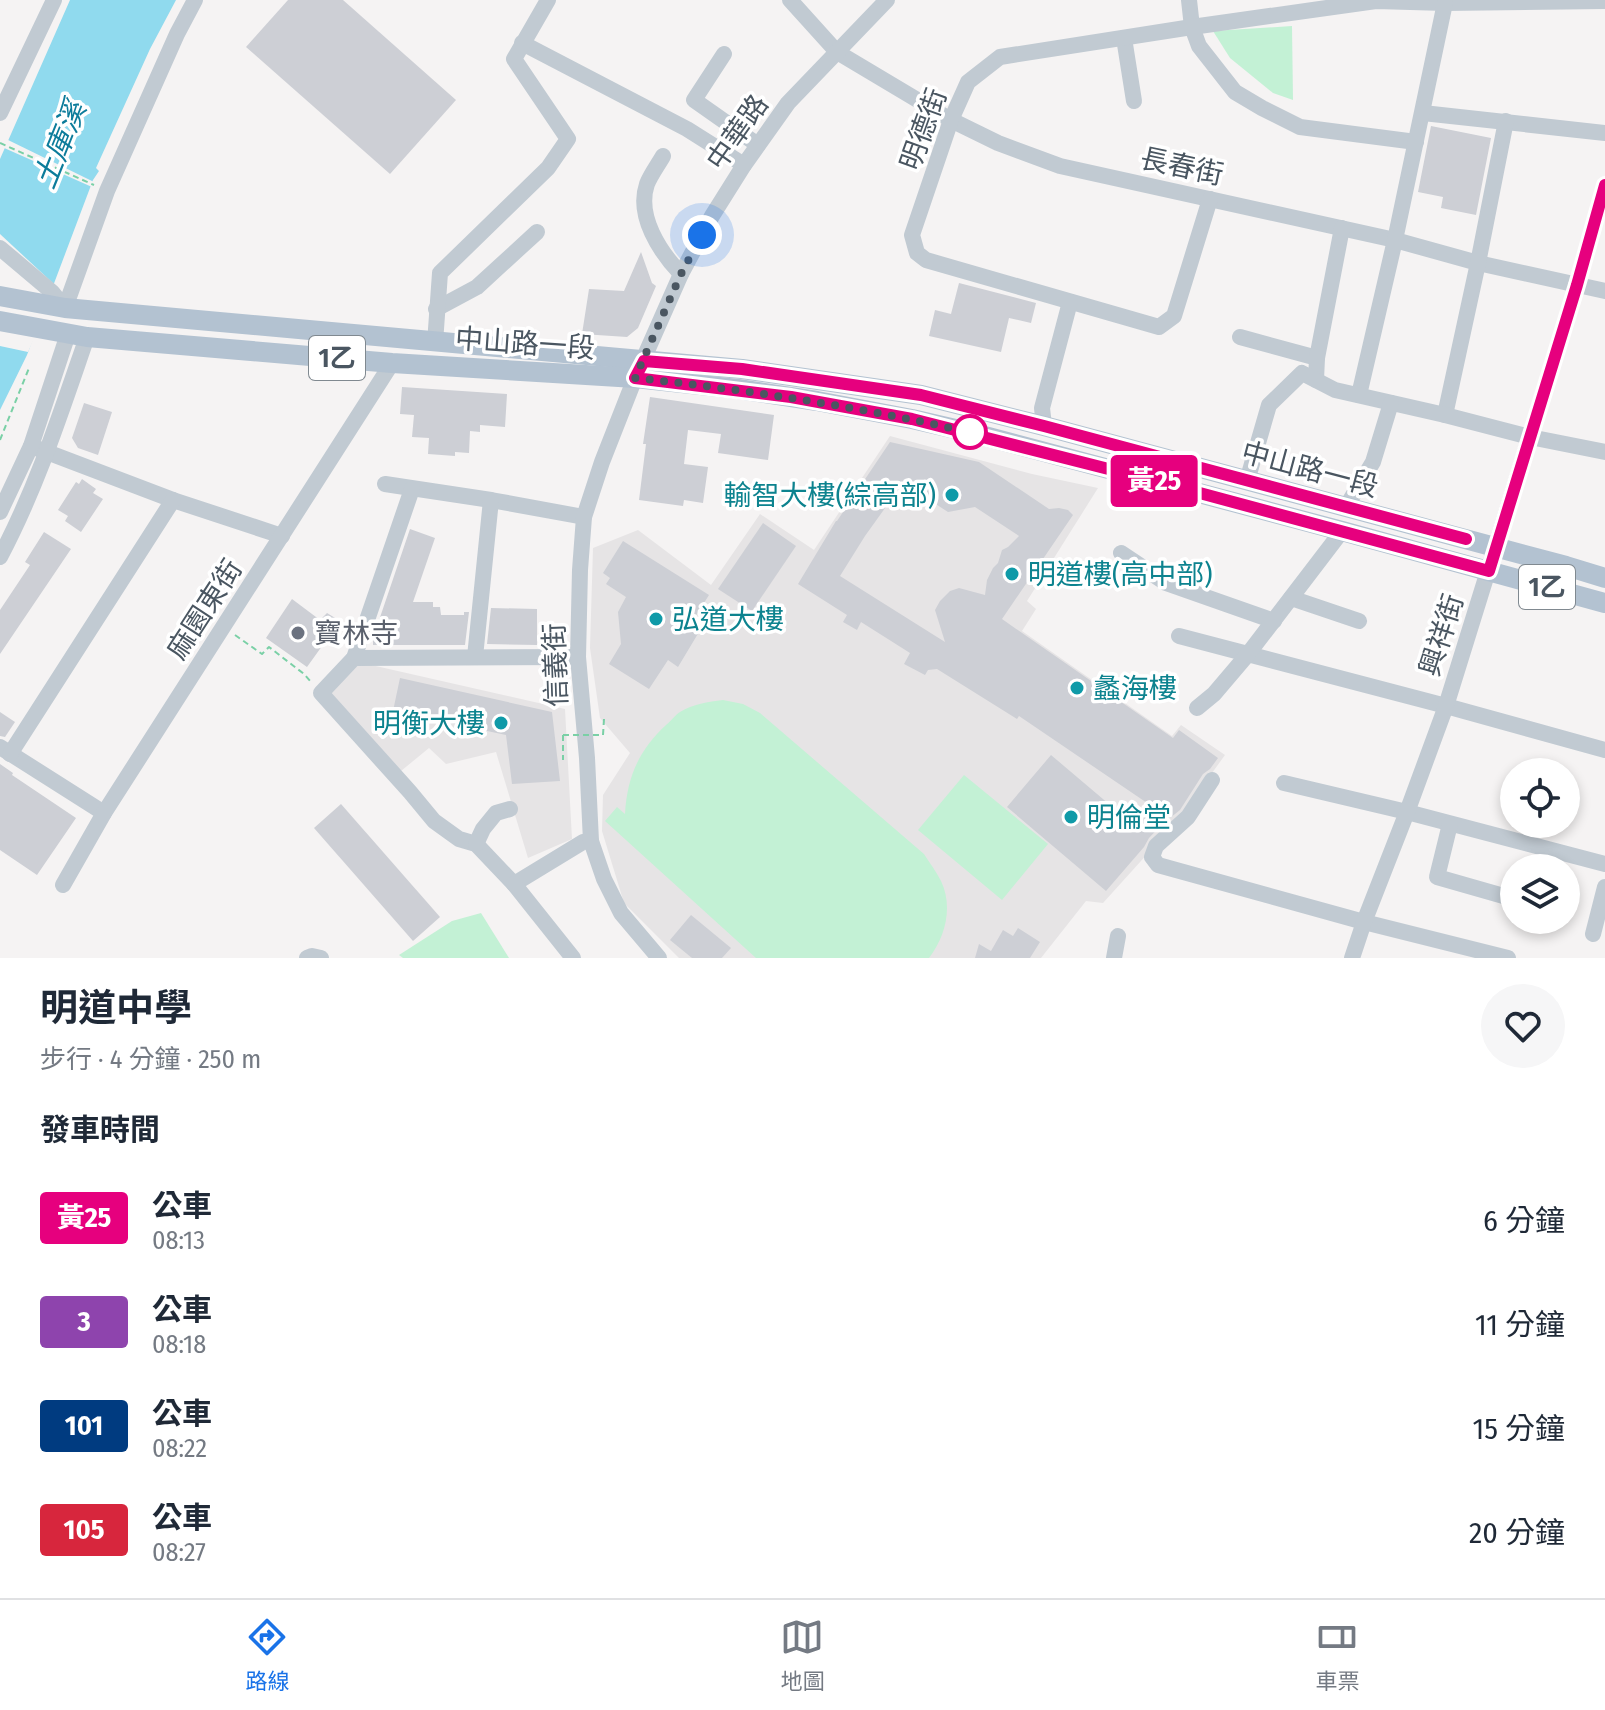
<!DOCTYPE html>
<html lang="zh-TW">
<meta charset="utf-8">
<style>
body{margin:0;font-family:"Fira Sans Condensed","Noto Sans TC",sans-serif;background:#f6f6f7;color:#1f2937;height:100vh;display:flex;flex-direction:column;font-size:30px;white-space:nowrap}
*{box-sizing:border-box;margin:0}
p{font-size:26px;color:#747a83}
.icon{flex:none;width:44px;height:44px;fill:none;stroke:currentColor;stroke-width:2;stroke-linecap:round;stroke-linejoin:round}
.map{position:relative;height:958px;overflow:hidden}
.drawer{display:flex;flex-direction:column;background:#fff;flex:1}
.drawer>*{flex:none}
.badge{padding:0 16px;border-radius:6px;font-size:28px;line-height:52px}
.tools{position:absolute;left:1500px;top:758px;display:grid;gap:16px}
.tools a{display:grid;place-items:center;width:80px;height:80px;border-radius:50%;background:#fff;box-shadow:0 4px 12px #0003;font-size:40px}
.you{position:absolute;width:40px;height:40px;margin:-20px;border:6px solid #fff;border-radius:50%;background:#1a73e8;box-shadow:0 0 0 12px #1a73e833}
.map>.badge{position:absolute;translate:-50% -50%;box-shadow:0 0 0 4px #fff}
h2{padding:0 40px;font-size:30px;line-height:72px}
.round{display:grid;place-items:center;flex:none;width:84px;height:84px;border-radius:42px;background:#f6f6f7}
.head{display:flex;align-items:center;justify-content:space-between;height:136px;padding:0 40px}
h1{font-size:38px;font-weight:700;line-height:60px}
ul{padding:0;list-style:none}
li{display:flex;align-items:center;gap:24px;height:104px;padding:0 40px}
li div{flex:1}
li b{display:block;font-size:30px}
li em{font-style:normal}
li .badge{min-width:88px;font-weight:700;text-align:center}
.tabs{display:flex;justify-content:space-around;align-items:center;height:112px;border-top:2px solid #e0e1e3;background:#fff;font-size:22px;color:#747a83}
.tabs a{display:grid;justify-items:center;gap:4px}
.tabs .selected{color:#1a73e8}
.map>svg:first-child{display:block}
.education{fill:#e6e4e5}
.green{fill:#c3f1d5}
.water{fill:#90daee}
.pier{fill:#f5f3f3}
.building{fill:#cdcfd5;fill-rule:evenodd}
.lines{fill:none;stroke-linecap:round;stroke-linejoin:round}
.path{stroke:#7ad0a6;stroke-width:2;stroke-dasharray:6 4;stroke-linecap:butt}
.minor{stroke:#c1cad2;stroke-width:16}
.major{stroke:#b3c2d1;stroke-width:20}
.path-bridge{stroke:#7ad0a6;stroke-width:2;stroke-dasharray:6 4;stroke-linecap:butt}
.line-casing{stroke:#fff;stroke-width:18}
.line{stroke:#e6007e;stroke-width:12}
.walk{stroke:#4a5661;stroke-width:8;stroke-dasharray:0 14.4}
.stop-dot{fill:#fff;stroke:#e6007e;stroke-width:4}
.culture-dot{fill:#0f9aa8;stroke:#fff;stroke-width:3}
.worship-dot{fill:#6b7280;stroke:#fff;stroke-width:3}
.labels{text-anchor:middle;stroke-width:7;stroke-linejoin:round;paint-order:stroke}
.shield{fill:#fff;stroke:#808990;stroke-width:2}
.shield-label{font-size:26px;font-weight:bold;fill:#4a5661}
.street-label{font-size:28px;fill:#4a5661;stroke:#fff}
.culture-label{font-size:28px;fill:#0d838f;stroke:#fff;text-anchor:start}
.worship-label{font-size:28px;fill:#5b616d;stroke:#fff;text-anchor:start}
.water-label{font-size:30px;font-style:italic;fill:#0c7c9b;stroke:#fff}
</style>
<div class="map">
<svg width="1605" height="958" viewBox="0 0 1605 958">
<rect width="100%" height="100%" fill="#f5f3f3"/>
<g class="education">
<path d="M890,436L1032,474L1098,488L1027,601L1036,609L1022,631L1172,736L1181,725L1225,755L1178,820L1103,903L1086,901L1041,958H679L624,903L602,831L603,795L630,753L600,718L590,648L593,548L638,530L711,585L760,514L814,550Z"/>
<path d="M358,662L565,709L572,839L528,858L496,752L446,764L429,748L401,771L329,695Z"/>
</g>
<g class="green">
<path d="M1292,26L1293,100L1273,93L1230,58L1213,31Z"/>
<path d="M723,700L743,704L760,713L924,854C929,862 936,871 941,881C953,906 946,936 929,958H756L605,821L617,807L625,814C627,777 639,750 666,725C671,721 675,715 680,712C693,704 708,702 723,700Z"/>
<path d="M964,775L1048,844L1002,900L918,830Z"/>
<path d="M481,913L509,958H403L399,955L452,921Z"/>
</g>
<path class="water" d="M70,0H176L150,49L96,168L99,171L93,180L27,355L0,410V159Z"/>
<g class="pier">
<path d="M6,139L94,182L92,187L2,147Z"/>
<path d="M0,234L56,286L47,311L28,352L0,346Z"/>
</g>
<g class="building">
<path d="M288,0H343L456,100L390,174L246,47Z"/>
<path d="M1431,126L1491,138L1476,215L1441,208L1443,197L1418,192Z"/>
<path d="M641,252L652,283L656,286L638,328L627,337L582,334L589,289L624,291Z"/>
<path d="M959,283L1036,303L1031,323L1009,318L1001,352L929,336L935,310L951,314Z"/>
<path d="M402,387L507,394L505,427L480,425V432L470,431L469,453L455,452V456L428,454L429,438L412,437L414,415L400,414Z"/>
<path d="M650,397L774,415L768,460L718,453L721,434L688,430L684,464L708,467L703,503L684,500L683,506L639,500L646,444H643Z"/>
<path d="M84,403L112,412L98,455L78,448L72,438Z"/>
<path d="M890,442L979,462L1049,509L1059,508L1068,510L1073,515L1002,619L1173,738L1179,730L1218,758L1210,769L1203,774L1180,810L1170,818L1169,817L1149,838L1144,847L1106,891L1007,807L1051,755L1136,827L1153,807L1019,716L1017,719L937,669L928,670L925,675L904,664L910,653L861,622L857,630L843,622L847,615L798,584L836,521H837ZM903,483L948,512L975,507L1019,536L1008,547L1002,550L998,563L993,568L987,580L985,595L959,588L950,591L940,601L935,610L945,642L840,576L865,536Z"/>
<path d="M82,479L96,489L93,493L103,499L81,532L65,521L68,516L58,510L76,482L79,484Z"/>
<path d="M763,523L796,546L752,611L718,589Z"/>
<path d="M410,529L435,538L413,602H433V607H440L441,615H464V612H469L465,645H373V638Z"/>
<path d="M44,532L71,549L0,654V610L30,565L25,562Z"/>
<path d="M623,541L709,595L690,625L699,632L678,667L668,660L649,689L609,664L621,644L618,612L626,597L606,584L610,578L603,573Z"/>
<path d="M292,599L320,620L327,613L340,621L307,667L266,638Z"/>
<path d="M491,608L537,609V645L487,644Z"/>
<path d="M400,678L552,712L560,781L512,784L506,735L393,711Z"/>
<path d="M0,712L15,722L5,737L0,736Z"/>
<path d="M0,764L13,773L12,775L76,818L37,875L0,850Z"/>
<path d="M341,804L440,917L413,941L314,828Z"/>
<path d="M691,915L731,948L722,958H692L670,940Z"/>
<path d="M1018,928L1040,942L1030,958H975L979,944L991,951L1003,930L1013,936Z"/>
</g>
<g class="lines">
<g class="path">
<path d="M0,143L94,185"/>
<path d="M0,440L29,368"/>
<path d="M235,635L262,654L269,647L304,674L311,682"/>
<path d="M563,735V760"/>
<path d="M603,735L604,719"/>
</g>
<g class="minor">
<path d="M790,0L837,52L951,120L998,143L1060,166L1395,240L1478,263L1605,291"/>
<path d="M1189,0L1192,27L1199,46L1235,92L1262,108L1300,127L1416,142"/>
<path d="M1124,38L1134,101"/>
<path d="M522,43L687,129L744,165"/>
<path d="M724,54L694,100L758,145"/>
<path d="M0,113L54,0"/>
<path d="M1423,113L1605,133"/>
<path d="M663,156C658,165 651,174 647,184C636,216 660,252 681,274"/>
<path d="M1210,199L1174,316L1159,327L926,260L917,253L912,235L951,120L968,82L1000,57L1192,27L1376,1L1445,3L1605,1"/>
<path d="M0,248L52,292L65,308L107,191L177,34L195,0"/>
<path d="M436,309L477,287L537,232"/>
<path d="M1240,337L1317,358"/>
<path d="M435,343L440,273L548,168L568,139L514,59L548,0"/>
<path d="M1316,380L1317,358L1342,228"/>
<path d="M1359,395L1395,240L1445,3"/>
<path d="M1445,415L1478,263L1506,121"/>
<path d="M1044,426L1042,408L1070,302"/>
<path d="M31,446L173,500L282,536"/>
<path d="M1247,481L1269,405L1302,373L1335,390L1445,415L1530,437L1605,452"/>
<path d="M385,484L491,500L584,517"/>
<path d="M412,489L354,658L321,693L410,792L434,821L459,839L476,844L514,884L583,842L591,841"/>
<path d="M1346,507L1373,462L1391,403"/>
<path d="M0,512L31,446L68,334"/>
<path d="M1121,553L1166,583L1274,621"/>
<path d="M0,557C37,487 61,412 87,337"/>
<path d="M1291,598L1359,621"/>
<path d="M1179,636L1446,706L1605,750"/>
<path d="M475,657L491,500"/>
<path d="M354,658L578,657"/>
<path d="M1197,708L1214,694L1248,654L1342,531"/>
<path d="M0,747L104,813"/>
<path d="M10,754L173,500"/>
<path d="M1212,780L1188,817L1156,846L1152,857L1158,865L1364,922L1508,958"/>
<path d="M1284,783L1407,812L1605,864"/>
<path d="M1450,824L1437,877L1514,899"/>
<path d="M476,844L483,829L496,813L510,809"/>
<path d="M514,884L573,958"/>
<path d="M63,885L104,813L392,363"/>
<path d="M1593,934L1605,887"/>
<path d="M307,958L312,956L321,958"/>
<path d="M659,958L621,913L604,879L591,841L587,758L578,657L580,570L584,517L602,462L635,378L681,274L712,216L744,165L788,103L887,0"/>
<path d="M1114,958L1118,936"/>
<path d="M1352,958L1364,922L1407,812L1446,706L1577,285L1605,185"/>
</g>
<g class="major">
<path d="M0,296L65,308L742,369L921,395L1044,426L1566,566L1605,578"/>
<path d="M0,321L87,337L392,363L635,378L738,389L817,401L912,419L973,433L1342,531L1605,603"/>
</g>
<path class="path-bridge" d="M563,735H603"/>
</g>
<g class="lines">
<g class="line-casing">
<path id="line" d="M1466,539L1044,426L921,395L742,369L644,361L635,378L791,397L912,419L1144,478L1489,571L1577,285L1605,185"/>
</g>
<use href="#line" class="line"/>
<path class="walk" d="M702,235L681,274L635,378C749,390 861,407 973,433L970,432"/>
</g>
<circle class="stop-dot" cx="970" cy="432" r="16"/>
<g class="culture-dot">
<circle cx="952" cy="495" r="8"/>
<circle cx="1012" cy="574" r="8"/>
<circle cx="656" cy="619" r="8"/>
<circle cx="1077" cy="688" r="8"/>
<circle cx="501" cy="723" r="8"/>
<circle cx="1071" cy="817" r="8"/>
</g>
<circle class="worship-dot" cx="298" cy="633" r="8"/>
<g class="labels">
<g class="shield">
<rect x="309" y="336" width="56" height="44" rx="6"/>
<rect x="1519" y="565" width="56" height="44" rx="6"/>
</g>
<g class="shield-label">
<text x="337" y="367">1乙</text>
<text x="1547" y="596">1乙</text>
</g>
<g class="street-label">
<text transform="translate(923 129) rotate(-70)" y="10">明德街</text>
<text transform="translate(737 132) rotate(-55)" y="10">中華路</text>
<text transform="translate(1182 166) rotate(12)" y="10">長春街</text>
<text transform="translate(525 343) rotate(4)" y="10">中山路一段</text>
<text transform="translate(1310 469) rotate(15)" y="10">中山路一段</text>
<text transform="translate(204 609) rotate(-57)" y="10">麻園東街</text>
<text transform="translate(1441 635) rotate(-72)" y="10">興祥街</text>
<text transform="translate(555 665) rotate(-92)" y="10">信義街</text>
</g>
<g class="culture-label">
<text x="936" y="505" text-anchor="end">輸智大樓(綜高部)</text>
<text x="1028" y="584">明道樓(高中部)</text>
<text x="672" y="629">弘道大樓</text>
<text x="1093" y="698">蠡海樓</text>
<text x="485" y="733" text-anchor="end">明衡大樓</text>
<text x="1087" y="827">明倫堂</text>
</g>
<g class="worship-label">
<text x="314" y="643">寶林寺</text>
</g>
<g class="water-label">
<text transform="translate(60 145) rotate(-68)" y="10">土庫溪</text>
</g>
</g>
</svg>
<div class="tools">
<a><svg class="icon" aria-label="locate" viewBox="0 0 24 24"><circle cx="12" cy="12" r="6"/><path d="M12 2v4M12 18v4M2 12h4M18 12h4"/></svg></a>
<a><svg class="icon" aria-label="layers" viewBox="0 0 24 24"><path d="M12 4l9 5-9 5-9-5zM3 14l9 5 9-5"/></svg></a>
</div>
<div class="you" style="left:702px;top:235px"></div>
<b class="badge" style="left:1154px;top:481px;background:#e6007e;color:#fff">黃25</b>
</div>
<section class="drawer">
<div class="head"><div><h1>明道中學</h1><p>步行 · 4 分鐘 · 250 m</p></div><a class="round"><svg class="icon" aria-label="heart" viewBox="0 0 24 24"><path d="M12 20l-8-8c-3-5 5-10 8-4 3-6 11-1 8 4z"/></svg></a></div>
<h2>發車時間</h2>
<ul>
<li><span class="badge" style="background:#e6007e;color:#fff">黃25</span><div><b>公車</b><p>08:13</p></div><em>6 分鐘</em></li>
<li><span class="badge" style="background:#8e44ad;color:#fff">3</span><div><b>公車</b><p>08:18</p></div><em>11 分鐘</em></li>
<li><span class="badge" style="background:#003b80;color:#fff">101</span><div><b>公車</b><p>08:22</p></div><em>15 分鐘</em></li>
<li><span class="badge" style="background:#d7263d;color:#fff">105</span><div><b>公車</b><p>08:27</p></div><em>20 分鐘</em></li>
</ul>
</section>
<nav class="tabs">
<a class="selected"><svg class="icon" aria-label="directions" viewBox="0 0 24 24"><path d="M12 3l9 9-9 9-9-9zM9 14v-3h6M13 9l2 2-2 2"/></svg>路線</a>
<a><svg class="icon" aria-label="map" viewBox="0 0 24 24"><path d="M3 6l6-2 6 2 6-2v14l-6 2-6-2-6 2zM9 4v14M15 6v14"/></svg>地圖</a>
<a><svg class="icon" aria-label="tickets" viewBox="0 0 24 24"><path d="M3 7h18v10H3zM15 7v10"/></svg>車票</a>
</nav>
